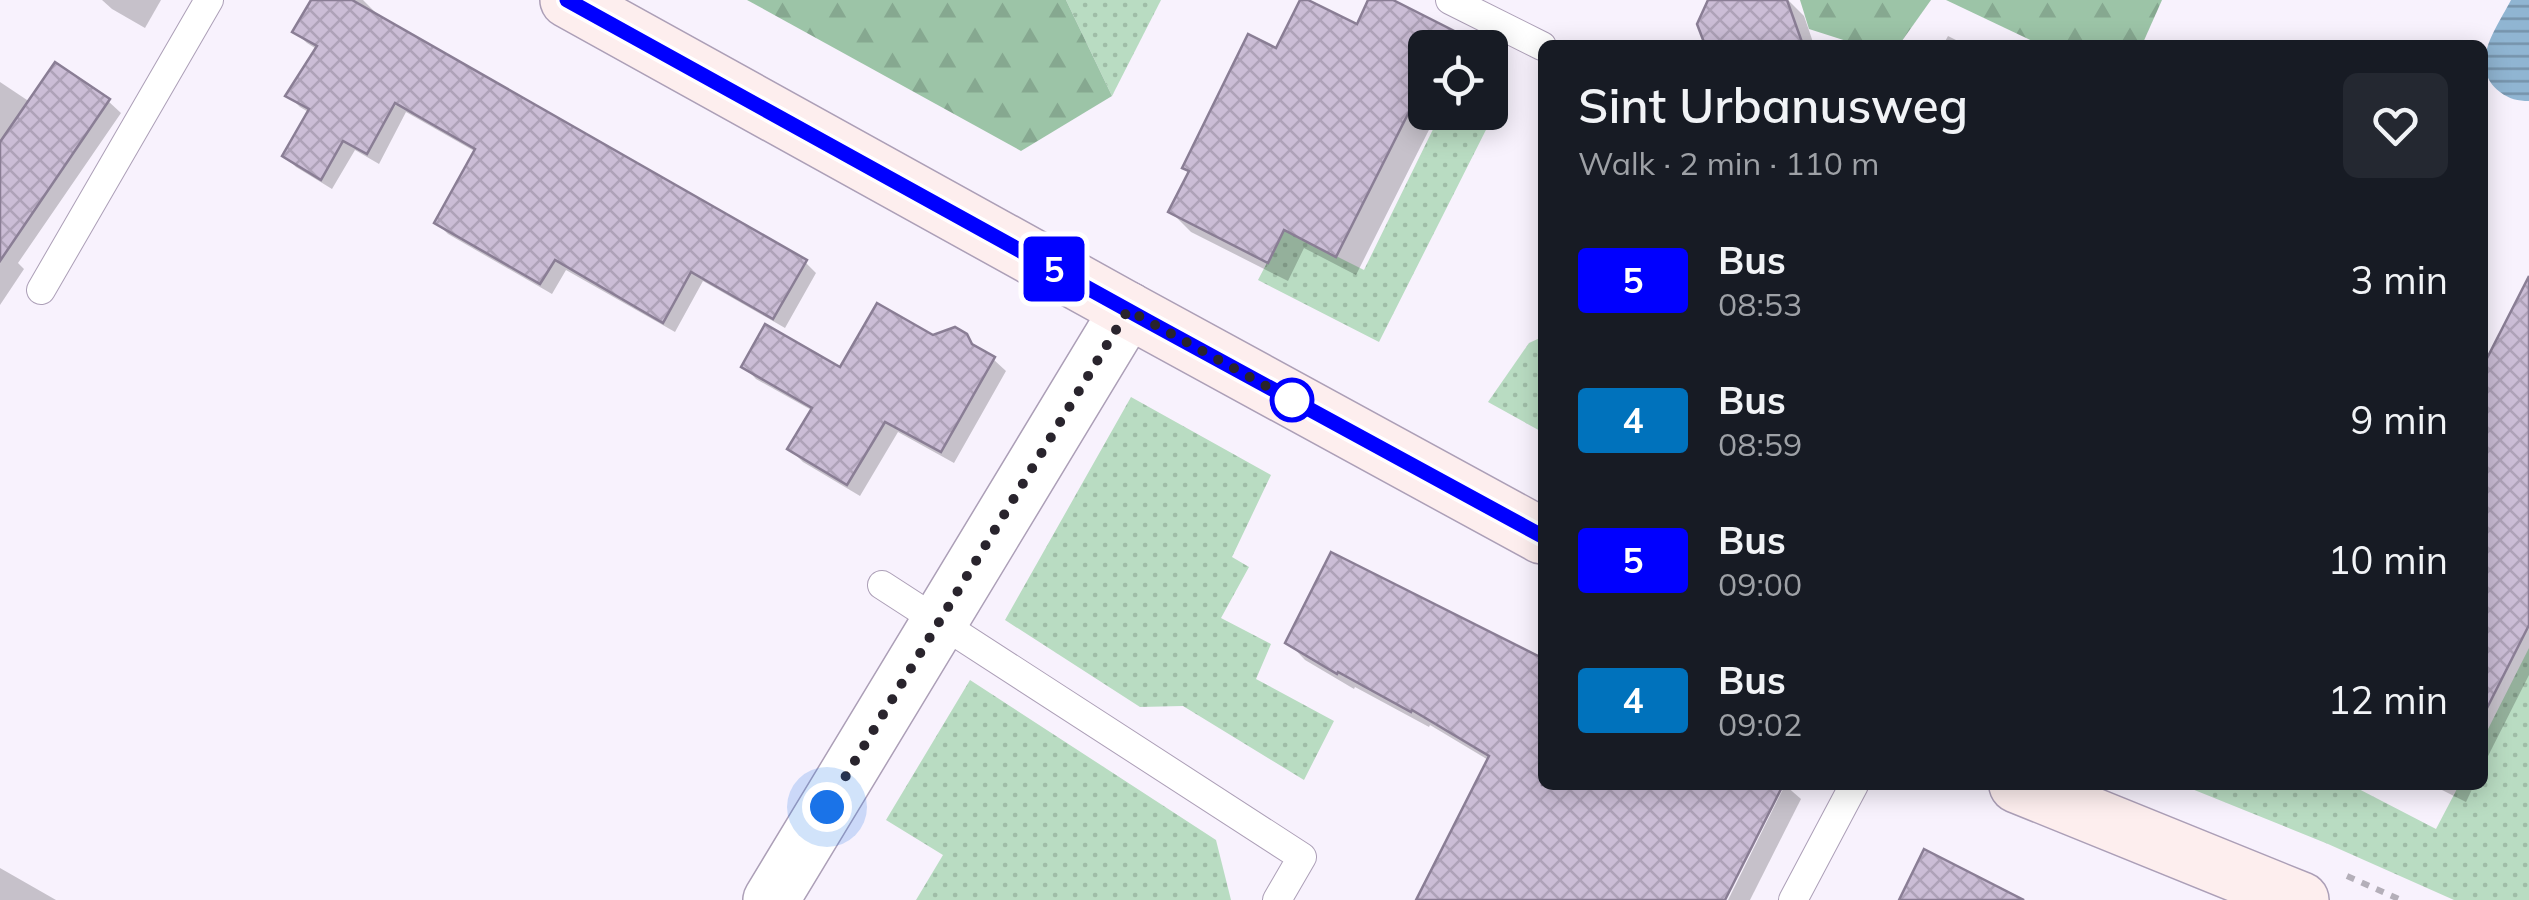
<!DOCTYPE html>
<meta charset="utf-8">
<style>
body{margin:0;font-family:Mulish,sans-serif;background:#242831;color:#f1f3f6;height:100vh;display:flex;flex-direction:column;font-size:38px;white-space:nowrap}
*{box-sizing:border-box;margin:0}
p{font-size:32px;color:#9ea1a6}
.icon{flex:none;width:55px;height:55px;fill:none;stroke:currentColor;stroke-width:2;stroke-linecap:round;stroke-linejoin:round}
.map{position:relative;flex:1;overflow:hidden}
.details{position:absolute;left:1538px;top:40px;width:950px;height:750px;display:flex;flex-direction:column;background:#171b24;border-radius:15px;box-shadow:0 5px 25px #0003}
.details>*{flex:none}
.badge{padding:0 20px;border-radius:8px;font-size:35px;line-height:65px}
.tools{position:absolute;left:1408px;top:30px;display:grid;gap:20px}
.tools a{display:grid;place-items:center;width:100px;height:100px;border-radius:15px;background:#171b24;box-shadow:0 5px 25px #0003;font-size:50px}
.you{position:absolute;width:50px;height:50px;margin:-25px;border:8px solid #fff;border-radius:50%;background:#1a73e8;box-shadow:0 0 0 15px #1a73e833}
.map>.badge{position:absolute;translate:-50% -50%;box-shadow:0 0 0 5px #fff}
.round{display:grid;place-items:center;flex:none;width:105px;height:105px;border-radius:15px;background:#242831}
.overview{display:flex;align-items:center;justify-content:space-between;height:170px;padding:0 40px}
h1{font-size:48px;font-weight:600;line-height:75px}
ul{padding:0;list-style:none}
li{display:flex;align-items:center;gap:30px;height:140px;padding:0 40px}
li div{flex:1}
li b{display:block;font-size:38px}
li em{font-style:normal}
li .badge{min-width:110px;font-weight:700;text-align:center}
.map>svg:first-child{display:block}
.grass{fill:url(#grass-dots)}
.forest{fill:url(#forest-firs)}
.water{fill:url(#water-rules)}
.shadow{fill:#0003}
.building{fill:url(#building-cross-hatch);stroke:#8a7e95;stroke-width:2.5}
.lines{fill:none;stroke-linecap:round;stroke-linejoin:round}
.lane-casing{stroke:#ac9fb7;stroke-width:30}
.street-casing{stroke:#ac9fb7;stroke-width:58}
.secondary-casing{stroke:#ac9fb7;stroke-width:58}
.path{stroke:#b4afb9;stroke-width:6;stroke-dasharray:8 8;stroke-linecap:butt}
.lane{stroke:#fff;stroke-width:28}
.street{stroke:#fff;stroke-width:55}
.secondary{stroke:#fdeeee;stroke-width:55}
.line-casing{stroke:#fff;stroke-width:22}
.line{stroke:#00f;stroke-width:15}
.walk{stroke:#29242d;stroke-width:10;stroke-dasharray:0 18}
.stop-dot{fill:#fff;stroke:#00f;stroke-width:5}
</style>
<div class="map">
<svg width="2529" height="900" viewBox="0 0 2529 900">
<defs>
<pattern id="grass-dots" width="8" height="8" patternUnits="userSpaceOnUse" patternTransform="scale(2.5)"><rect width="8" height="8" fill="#b9dcc2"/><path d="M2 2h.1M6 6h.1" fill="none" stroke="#9fbda7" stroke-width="1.8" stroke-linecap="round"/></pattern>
<pattern id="forest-firs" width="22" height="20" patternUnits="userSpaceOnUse" patternTransform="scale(2.5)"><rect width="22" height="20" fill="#9cc4a7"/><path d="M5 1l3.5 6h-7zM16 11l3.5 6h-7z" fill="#86a890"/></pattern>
<pattern id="water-rules" width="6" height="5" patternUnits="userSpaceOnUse" patternTransform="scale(2.5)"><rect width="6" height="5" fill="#90b5d2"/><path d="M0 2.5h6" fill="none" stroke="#7693ab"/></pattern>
<pattern id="building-cross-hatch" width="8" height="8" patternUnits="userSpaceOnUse" patternTransform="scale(2.5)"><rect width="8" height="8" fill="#cbbdd6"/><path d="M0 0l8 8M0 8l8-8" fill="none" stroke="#aea2b8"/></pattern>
</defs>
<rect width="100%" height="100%" fill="#f8f2fd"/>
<g class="grass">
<path d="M1066,0H1161L1112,96Z"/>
<path d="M1490,100L1498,106L1379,342L1258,280L1284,230L1364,270L1441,113L1490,112Z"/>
<path d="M1542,337V432L1488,402L1529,343Z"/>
<path d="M1131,397L1271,475L1232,557L1249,567L1221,618L1271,644L1256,679L1334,721L1304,780L1183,706L1140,707L1005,620Z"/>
<path d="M2529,648V900H2454L2328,844L2182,785H2351L2436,829L2459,785H2482L2483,739Z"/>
<path d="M970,680L1216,840L1231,900H916L943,855L886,820Z"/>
</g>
<g class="forest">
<path d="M747,0H1066L1112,96L1021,151Z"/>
<path d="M1800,0H1931L1899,45H1859L1809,29Z"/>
<path d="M1946,0H2162L2142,45H2041Z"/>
</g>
<path class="water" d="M2511,0H2529V101C2518,101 2509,99 2500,92C2467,66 2496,29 2511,0Z"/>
<g class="shadow">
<path d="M102,0H161L145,28L112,9Z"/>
<path d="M314,0H363L375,12L373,15L805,262L816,273L785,328L703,281L675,332L566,270L552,294L448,234L437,223L476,152L406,112L379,164L355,150L332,189L296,167L285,156L310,113L300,107L289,96L318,50L307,43L295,32Z"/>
<path d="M1371,0H1387L1425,48V112H1438L1356,275L1304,248L1288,281L1191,232L1171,212L1277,51L1358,27Z"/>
<path d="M1711,0H1788L1804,16L1814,45H1707Z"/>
<path d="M1948,36L1966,45H1943Z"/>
<path d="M0,82L30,102L108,101L121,113L18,263L24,269L0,305Z"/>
<path d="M2529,281V675L2482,768V350L2492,355Z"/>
<path d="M933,338L976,356L993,359L1006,371L954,463L898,432L860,496L803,462L790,449L813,411L756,379L744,366L841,370Z"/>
<path d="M1332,555L1542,661V785H1780L1722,900H1419L1490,761L1430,725L1429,727L1355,687L1354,689L1305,660L1288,642Z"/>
<path d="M1785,785L1801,799L1750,900H1728Z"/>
<path d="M2432,785H2474L2466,802Z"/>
<path d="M0,868L56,900H0Z"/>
</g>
<g class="building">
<path d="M311,0H352L807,260L773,319L691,272L663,323L555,260L540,284L434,223L475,149L395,103L367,154L343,141L321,180L282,156L309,109L285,96L317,46L292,32Z"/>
<path d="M1300,0H1308L1357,24L1368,0H1393L1488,48H1425V80L1336,257L1284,230L1268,263L1168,212L1189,171L1182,168L1248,34L1276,48Z"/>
<path d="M1708,0H1787L1803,45H1705L1697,24Z"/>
<path d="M55,62L110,99L0,261V142Z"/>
<path d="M2529,276V625L2482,718V368Z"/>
<path d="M877,303L933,335L955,327L967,334L972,344L995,357L941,452L885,422L847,485L787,449L812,408L741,367L765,324L840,367Z"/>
<path d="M1331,552L1542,658V785H1783L1725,900H1416L1489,756L1412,710L1411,712L1338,672L1337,674L1285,643Z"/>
<path d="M1924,849L2024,900H1899Z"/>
</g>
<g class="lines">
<g class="lane-casing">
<g id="lane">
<path d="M1450,0L1542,46"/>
<path d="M41,290L209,0"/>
<path d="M882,585L1302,857L1277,900"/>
<path d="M1793,900L1854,785"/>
</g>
</g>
<g class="street-casing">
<path id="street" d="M771,900L1128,310"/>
</g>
<g class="secondary-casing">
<g id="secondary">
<path d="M568,0L1128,310L1542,536"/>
<path d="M2017,785L2301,900"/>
</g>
</g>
<path class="path" d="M2347,876L2401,900"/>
<use href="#lane" class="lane"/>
<use href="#street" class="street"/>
<use href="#secondary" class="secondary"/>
</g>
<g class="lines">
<g class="line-casing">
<path id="line" d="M567,0L1151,323L1542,536"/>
</g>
<use href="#line" class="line"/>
<path class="walk" d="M827,807L1128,310L1306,408L1292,400"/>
</g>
<circle class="stop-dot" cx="1292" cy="400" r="20"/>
</svg>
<div class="tools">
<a><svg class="icon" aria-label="locate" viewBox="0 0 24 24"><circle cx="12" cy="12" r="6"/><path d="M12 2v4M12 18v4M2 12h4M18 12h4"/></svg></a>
</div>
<div class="you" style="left:827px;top:807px"></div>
<b class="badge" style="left:1054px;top:269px;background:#00f;color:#fff">5</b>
<section class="details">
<div class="overview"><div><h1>Sint Urbanusweg</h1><p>Walk · 2 min · 110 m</p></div><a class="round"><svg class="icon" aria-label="heart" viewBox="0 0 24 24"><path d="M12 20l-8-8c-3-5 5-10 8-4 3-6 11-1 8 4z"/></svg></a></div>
<ul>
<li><span class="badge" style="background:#00f;color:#fff">5</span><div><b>Bus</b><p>08:53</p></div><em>3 min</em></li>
<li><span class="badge" style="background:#0072bc;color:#fff">4</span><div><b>Bus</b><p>08:59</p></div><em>9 min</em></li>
<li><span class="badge" style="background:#00f;color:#fff">5</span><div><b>Bus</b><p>09:00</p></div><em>10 min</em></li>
<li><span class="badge" style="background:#0072bc;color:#fff">4</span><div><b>Bus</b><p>09:02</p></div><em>12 min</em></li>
</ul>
</section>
</div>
